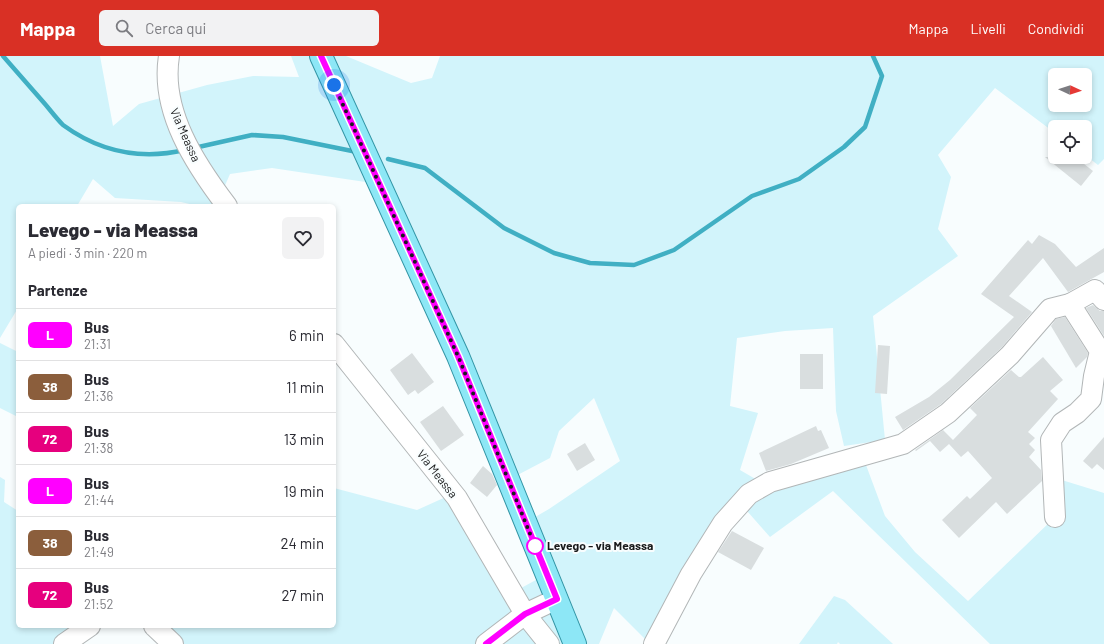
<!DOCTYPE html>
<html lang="it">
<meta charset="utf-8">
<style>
body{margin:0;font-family:Barlow,sans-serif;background:#f2f2f3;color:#2b2b33;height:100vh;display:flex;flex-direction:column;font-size:15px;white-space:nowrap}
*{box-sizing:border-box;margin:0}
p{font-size:13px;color:#7c7c81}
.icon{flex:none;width:22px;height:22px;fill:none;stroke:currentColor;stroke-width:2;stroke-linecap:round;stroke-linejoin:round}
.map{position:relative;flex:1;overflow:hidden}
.sheet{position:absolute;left:16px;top:148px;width:320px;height:424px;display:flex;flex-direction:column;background:#fff;border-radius:6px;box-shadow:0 2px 6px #0003}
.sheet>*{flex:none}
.badge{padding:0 8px;border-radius:6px;font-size:14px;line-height:26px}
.needle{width:26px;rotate:93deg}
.controls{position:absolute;left:1048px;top:12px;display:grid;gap:8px}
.controls a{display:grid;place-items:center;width:44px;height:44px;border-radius:6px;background:#fff;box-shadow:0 2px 6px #0003;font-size:20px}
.you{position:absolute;width:20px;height:20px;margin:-10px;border:3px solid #fff;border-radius:50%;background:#1a73e8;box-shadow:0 0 0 6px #1a73e833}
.map>.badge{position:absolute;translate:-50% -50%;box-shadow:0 0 0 2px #fff}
h2{padding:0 12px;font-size:15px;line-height:36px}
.round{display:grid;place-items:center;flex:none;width:42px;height:42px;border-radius:6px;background:#f2f2f3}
.headline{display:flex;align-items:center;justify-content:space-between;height:68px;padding:0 12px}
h1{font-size:19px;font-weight:800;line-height:30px}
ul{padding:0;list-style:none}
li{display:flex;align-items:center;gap:12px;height:52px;padding:0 12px;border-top:1px solid #e1e1e2}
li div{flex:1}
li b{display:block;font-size:15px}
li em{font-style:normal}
li .badge{min-width:44px;font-weight:700;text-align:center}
header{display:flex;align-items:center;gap:24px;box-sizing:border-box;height:56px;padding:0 20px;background:#d93025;color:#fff}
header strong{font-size:19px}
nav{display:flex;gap:22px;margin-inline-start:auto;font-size:14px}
.search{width:280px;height:36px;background:#f2f2f3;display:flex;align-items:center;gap:10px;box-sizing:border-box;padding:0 14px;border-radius:6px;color:#7c7c81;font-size:15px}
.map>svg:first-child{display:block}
.green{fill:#d2f4fb;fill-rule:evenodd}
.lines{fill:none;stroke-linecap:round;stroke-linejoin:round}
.stream{stroke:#40afc3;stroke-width:4.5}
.building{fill:#d9dedf}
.minor-casing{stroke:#b2b6b7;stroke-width:22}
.major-casing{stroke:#3395a5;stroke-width:24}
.minor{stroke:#fff;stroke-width:20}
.major{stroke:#8de7f6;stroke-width:22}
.line-casing{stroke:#fff;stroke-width:9}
.line{stroke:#f0f;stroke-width:6}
.walk{stroke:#191a1b;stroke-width:4;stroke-dasharray:0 7.2}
.stop-dot{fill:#fff;stroke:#f0f;stroke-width:2}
.labels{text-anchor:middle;stroke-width:4;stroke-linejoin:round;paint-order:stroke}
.street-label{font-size:12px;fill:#191a1b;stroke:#f8fdfe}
.stop-label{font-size:12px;font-weight:bold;fill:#191a1b;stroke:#f8fdfe;text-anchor:start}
</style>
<header>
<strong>Mappa</strong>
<div class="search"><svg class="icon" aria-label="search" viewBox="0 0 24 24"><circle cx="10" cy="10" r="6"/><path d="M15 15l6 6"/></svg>Cerca qui</div>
<nav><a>Mappa</a><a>Livelli</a><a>Condividi</a></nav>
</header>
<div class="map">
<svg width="1104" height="588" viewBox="0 0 1104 588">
<rect width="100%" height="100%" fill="#f8fdfe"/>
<g class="green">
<path d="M0,0H100L113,70L139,48L207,29L253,20L299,21L291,0H346L411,27L432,22L440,0H1104V103L1098,109L1085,99V71H1055V77L995,32L938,99L951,121L938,173L958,200L873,260L885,384L844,390L836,355L833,272L785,275L737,282L730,350L758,357L740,414L771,432L866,409L885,460L915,496L968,545L1055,461L1052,421L1104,437V588H990L833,435L770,481L740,447L650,588L614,552L599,588H173L152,570H334V432L417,454L448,440L512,537L545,519L523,468L549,453L620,405L594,342L559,375L550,402L504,426L372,127L272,112L230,118L216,150H198L181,146L115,142L93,123L77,150H18V252L0,282ZM1055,19H1085V49H1055Z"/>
<path d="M0,287L18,296V361L0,352Z"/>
<path d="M0,421L5,424L4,446L18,455V570H99L73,588H0Z"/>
<path d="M834,540L845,544L893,588H840L838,586L837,588H799Z"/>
</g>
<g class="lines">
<g class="stream">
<path d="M3,0C17,16 31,32 45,48C51,55 57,63 63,69C100,96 141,104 185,94"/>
<path d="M194,92L252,79L283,81L357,96"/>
<path d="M388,103L425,112L504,172L554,197L590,207L634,209L674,194L752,140L799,123L844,91L865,71L882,20L873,0"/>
</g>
</g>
<g class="building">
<path d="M1045,101H1075L1093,115L1081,130Z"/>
<path d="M1039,179L1055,188L1076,211L1104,192V216L1068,236L1043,202L1009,240L1032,256L1002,291L941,348L903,374L895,361L929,341L950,324L1014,261L981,238L1028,184L1032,188Z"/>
<path d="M1093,249L1100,255H1104V280L1086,252Z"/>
<path d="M1065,261L1088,297L1087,301L1076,312L1051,270L1056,263Z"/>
<path d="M878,289L890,290L887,338L875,337Z"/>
<path d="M412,297L434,326L418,338L415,334L408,339L390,314Z"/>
<rect x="800" y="298" width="23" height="35"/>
<path d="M1043,301L1063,324L1050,335L1058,343L1028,376L1035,382L1029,388L1035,394L1029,401L1041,414L1042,425L1007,458L996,446L959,482L942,464L967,440L970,443L992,422L968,395L961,401L949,388L940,396L930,385L916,395L915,394L943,374L953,384L977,359L970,352L1011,314L1019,321H1021Z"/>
<path d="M443,350L464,379L441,395L420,366Z"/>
<path d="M816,370L818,375L821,374L829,392L791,408L766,415L759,397Z"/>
<path d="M1104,381V414L1097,408L1092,413L1083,405Z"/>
<path d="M585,387L595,404L577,415L567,398Z"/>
<path d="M483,410L492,418L497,429L487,441L470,427Z"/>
<path d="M732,475L764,492L751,514L718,496Z"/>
</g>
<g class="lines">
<g class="minor-casing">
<g id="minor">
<path d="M169,0C160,55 195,108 227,150"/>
<path d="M334,288L457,442L525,558L549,588"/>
<path d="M1055,461L1051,384L1062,367L1077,357L1091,343L1094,320L1100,295L1070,248L1095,234L1104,244"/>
<path d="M154,570L173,588"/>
<path d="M64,588L90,570"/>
<path d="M486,588L525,558L557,543"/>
<path d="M654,588L691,518L723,467L749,438L770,426L903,388L948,357L1010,299L1050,253L1070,248"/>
</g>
</g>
<g class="major-casing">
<path id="major" d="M321,0L458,300L575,588"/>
</g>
<use href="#minor" class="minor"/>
<use href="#major" class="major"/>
</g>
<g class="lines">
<g class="line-casing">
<path id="line" d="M321,0L458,300L557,543L525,558L486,588"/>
</g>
<use href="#line" class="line"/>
<path class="walk" d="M334,29L458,300L535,490"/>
</g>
<circle class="stop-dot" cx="535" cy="490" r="8"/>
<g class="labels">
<g class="street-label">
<text transform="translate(185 79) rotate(66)" y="4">Via Meassa</text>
<text transform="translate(437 418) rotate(52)" y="4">Via Meassa</text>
</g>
<g class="stop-label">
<text x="547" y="494">Levego - via Meassa</text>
</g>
</g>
</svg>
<div class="controls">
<a><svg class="needle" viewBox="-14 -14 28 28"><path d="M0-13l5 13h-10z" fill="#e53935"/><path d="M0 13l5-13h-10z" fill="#7c7c81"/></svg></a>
<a><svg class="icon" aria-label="locate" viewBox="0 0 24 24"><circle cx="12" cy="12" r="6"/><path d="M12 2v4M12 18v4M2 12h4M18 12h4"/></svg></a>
</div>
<div class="you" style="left:334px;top:29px"></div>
<section class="sheet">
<div class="headline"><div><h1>Levego - via Meassa</h1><p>A piedi · 3 min · 220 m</p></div><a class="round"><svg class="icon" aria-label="heart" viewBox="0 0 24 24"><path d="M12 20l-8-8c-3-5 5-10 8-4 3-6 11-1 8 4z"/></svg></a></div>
<h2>Partenze</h2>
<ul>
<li><span class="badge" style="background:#f0f;color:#fff">L</span><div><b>Bus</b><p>21:31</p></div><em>6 min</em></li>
<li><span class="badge" style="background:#8b5e3c;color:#fff">38</span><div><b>Bus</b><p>21:36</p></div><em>11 min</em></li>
<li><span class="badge" style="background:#e6007e;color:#fff">72</span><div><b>Bus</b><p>21:38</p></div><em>13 min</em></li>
<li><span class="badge" style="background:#f0f;color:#fff">L</span><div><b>Bus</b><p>21:44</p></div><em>19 min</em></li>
<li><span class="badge" style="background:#8b5e3c;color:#fff">38</span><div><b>Bus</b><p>21:49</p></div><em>24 min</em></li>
<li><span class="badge" style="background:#e6007e;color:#fff">72</span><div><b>Bus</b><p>21:52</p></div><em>27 min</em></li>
</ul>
</section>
</div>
